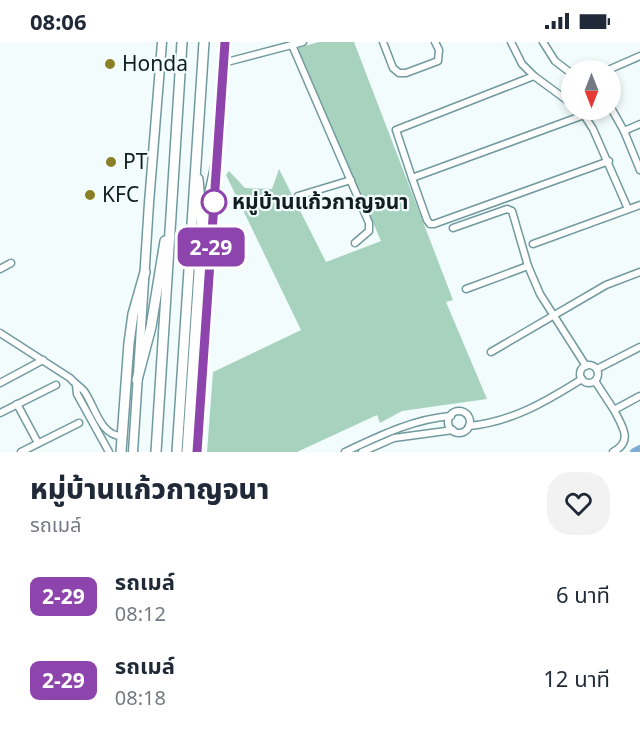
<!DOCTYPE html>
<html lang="th">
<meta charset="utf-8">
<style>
body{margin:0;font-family:"Noto Sans","Noto Sans Thai",sans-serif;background:#f2f2f3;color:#1f2937;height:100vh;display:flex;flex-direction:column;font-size:22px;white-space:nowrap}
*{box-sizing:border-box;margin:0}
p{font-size:20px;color:#747a83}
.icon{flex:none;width:33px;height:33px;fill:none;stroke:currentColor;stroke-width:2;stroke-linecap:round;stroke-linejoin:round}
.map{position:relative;height:410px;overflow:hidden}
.details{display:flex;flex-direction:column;background:#fff;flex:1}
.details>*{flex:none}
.badge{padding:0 12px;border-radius:9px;font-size:21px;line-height:39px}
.needle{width:39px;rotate:180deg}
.controls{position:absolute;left:561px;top:18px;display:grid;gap:12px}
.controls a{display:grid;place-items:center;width:60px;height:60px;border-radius:50%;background:#fff;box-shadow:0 3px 9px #0003;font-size:30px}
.map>.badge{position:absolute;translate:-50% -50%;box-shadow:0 0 0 3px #fff}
.round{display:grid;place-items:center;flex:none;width:63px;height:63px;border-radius:24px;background:#f2f2f3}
.headline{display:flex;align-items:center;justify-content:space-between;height:102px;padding:0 30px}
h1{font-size:28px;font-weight:800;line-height:45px}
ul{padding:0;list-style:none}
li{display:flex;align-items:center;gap:18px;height:84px;padding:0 30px}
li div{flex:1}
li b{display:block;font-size:22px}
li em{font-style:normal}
li .badge{min-width:66px;font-weight:700;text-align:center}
.status{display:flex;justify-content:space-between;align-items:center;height:42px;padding:0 30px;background:#fff;direction:ltr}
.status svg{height:16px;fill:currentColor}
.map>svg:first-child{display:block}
.green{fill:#a7d3be}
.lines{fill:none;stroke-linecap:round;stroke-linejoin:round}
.canal{stroke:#7fabd5;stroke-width:8}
.minor-casing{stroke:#719a9f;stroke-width:9}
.secondary-casing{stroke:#719a9f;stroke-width:11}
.primary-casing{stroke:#719a9f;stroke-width:12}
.trunk-casing{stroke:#719a9f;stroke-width:12}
.minor{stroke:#fff;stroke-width:6}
.secondary{stroke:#fff;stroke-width:8}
.primary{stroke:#fff;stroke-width:9}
.trunk{stroke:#fff;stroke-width:9}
.line-casing{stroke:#fff;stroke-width:14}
.line{stroke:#8e44ad;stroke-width:9}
.poi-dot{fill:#8c8027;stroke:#f3fcfd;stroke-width:2}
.stop-dot{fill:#fff;stroke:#8e44ad;stroke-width:3}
.labels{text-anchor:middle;stroke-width:4.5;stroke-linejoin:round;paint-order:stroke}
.poi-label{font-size:21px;fill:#0f1f21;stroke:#f3fcfd;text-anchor:start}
.stop-label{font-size:21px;font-weight:bold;fill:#0f1f21;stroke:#f3fcfd;text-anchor:start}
</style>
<div class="status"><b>08:06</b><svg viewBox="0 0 49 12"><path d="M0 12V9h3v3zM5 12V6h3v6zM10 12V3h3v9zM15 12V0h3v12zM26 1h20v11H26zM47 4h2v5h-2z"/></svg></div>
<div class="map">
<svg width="640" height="410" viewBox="0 0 640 410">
<rect width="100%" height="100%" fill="#f3fcfd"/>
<path class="green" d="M319,0H354L453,258L446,260L487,357L402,369L380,381L377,373L297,410H207L213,330L301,288L226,133L229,129L245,146L272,147L279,127L326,220L381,199L297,6Z"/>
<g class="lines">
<path class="canal" d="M634,410L640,407"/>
<g class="minor-casing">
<g id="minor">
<path d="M383,0L393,26L399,31H406L438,19L439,8L435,0"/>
<path d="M511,0L522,22L534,34L396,88L412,136L584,73L593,87L628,167"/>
<path d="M543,0L555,19L572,32"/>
<path d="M292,3L369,181V189L355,201"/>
<path d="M223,21L303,0"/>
<path d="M608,28L640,14"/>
<path d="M534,34L572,62"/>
<path d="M610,64L624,89L640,82"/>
<path d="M624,89L640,128"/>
<path d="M412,136L427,178L430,182H434L609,119"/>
<path d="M298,154L351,138"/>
<path d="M453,186L507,167L512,169L528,224L540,252L586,324"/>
<path d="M533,202L640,163"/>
<path d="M0,227L11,221"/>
<path d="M466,247L528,224"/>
<path d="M0,291L70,336C75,342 80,344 84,349C95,364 100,394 122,394"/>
<path d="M491,310L606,243L640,230"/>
<circle cx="589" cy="332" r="9"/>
<path d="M597,327L640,305"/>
<path d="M595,339L614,368L640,354"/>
<path d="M0,341L43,318"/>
<path d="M76,343L77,352L109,410"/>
<path d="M17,362L38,401"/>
<circle cx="459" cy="380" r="11"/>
<path d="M0,371L56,343"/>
<path d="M469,384C512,380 547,359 582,337"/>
<path d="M21,410L79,381"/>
<path d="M345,410C379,394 413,377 451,374"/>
<path d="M362,410L394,396L453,388"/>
<path d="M613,410C634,399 622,384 614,368"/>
</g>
</g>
<g class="secondary-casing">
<g id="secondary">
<path d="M217,122L225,0"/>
<path d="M133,410L149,161L162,0"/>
<path d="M197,410L216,138"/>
</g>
</g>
<g class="primary-casing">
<g id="primary">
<path d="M204,177L217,118"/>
<path d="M121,410L129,301L133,272L145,230"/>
<path d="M187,410L202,185L198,137"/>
</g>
</g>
<g class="trunk-casing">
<g id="trunk">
<path d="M137,338L151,285L165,199"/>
<path d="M156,410L182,0"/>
<path d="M177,410L204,0"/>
</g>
</g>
<use href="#minor" class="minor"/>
<use href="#secondary" class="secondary"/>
<use href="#primary" class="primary"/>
<use href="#trunk" class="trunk"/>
</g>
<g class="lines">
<g class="line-casing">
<path id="line" d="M197,410L225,0"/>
</g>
<use href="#line" class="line"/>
</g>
<g class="poi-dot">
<circle cx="110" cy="22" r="6"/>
<circle cx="111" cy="120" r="6"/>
<circle cx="90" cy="153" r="6"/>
</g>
<circle class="stop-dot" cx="214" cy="160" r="12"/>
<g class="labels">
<g class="poi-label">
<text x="122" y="29">Honda</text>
<text x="123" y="127">PT</text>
<text x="102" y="160">KFC</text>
</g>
<g class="stop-label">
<text x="232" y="167">หมู่บ้านแก้วกาญจนา</text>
</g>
</g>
</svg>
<div class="controls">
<a><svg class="needle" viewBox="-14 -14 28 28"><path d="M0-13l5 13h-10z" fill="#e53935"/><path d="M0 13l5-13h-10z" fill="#747a83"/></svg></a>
</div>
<b class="badge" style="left:211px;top:205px;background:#8e44ad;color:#fff">2-29</b>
</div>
<section class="details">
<div class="headline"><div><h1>หมู่บ้านแก้วกาญจนา</h1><p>รถเมล์</p></div><a class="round"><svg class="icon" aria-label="heart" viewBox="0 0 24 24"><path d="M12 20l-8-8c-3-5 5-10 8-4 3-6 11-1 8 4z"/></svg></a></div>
<ul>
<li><span class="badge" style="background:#8e44ad;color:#fff">2-29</span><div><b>รถเมล์</b><p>08:12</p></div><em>6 นาที</em></li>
<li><span class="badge" style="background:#8e44ad;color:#fff">2-29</span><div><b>รถเมล์</b><p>08:18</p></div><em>12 นาที</em></li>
</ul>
</section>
